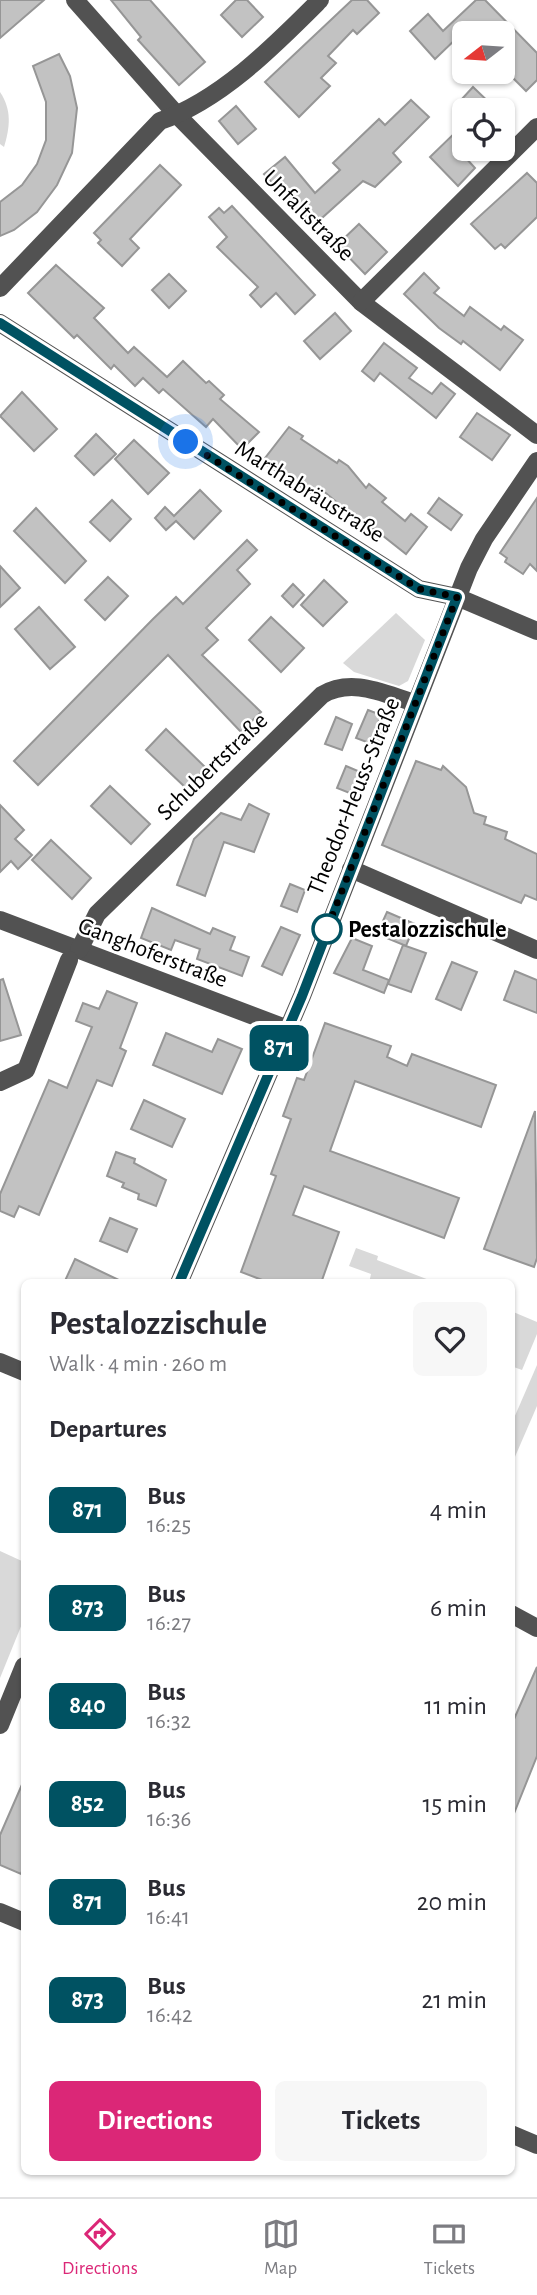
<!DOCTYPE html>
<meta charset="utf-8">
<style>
body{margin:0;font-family:"Alegreya Sans",sans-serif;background:#f7f7f7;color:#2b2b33;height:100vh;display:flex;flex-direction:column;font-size:26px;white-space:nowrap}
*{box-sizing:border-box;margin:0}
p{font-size:23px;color:#7c7c81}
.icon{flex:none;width:38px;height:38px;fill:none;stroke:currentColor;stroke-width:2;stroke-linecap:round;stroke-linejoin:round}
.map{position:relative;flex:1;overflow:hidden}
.details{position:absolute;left:21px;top:1279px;width:494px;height:896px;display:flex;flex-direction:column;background:#fff;border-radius:10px;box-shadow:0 2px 5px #0004}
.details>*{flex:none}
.badge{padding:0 14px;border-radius:10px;font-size:24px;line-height:46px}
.needle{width:46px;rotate:253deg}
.buttons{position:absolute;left:452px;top:21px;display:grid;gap:14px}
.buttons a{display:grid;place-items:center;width:63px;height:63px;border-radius:10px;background:#fff;box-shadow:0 2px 5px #0004;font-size:35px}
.you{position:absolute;width:35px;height:35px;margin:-18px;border:5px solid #fff;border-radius:50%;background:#1a73e8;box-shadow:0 0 0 10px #1a73e833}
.map>.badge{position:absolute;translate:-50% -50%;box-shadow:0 0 0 4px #fff}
h2{padding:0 28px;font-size:26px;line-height:63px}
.round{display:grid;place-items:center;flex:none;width:74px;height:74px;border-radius:10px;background:#f7f7f7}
.headline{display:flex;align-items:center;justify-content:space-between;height:119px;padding:0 28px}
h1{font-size:33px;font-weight:600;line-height:52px}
.primary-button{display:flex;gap:14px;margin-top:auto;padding:14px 28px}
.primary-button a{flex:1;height:80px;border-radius:10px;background:#db2777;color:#fff;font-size:28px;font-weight:600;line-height:80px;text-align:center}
.primary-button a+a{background:#f7f7f7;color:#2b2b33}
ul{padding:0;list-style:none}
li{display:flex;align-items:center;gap:21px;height:98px;padding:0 28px}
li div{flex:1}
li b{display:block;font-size:26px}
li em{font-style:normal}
li .badge{min-width:77px;font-weight:700;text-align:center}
.tabs{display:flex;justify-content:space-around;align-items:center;height:98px;border-top:2px solid #e1e1e2;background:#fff;font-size:19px;color:#7c7c81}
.tabs a{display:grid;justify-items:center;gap:4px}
.tabs .current{color:#db2777}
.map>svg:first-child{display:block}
.green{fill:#d9d9d9}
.building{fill:#c2c2c2;stroke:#969696;stroke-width:2}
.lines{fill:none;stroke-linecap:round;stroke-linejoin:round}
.minor{stroke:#525252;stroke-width:18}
.line-casing{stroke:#fff;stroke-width:16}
.line{stroke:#005262;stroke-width:10}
.walk{stroke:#000;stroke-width:7;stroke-dasharray:0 12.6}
.stop-dot{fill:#fff;stroke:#005262;stroke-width:3.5}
.labels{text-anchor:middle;stroke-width:5;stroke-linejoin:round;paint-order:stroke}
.street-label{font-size:24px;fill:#000;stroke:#fff}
.stop-label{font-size:24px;font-weight:bold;fill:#000;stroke:#fff;text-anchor:start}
</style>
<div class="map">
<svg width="537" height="2197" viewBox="0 0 537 2197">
<rect width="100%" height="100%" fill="#fff"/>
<g class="green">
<path d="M0,92C12,110 10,127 4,147L0,144Z"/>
<path d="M396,613L425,640L408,681L399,686L354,672L343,663Z"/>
<path d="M356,1248L378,1256L377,1260L437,1283H369L371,1274L349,1266Z"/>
<path d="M511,1311L537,1322V1334L522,1370L511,1366Z"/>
<path d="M537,1365V1406L511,1466V1425Z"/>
<path d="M0,1551L24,1562V1619L0,1678Z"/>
</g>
<g class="building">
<path d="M0,0H44L0,38Z"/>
<path d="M111,0H150L205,62L179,85L138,40L141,37Z"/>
<path d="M236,0H247L263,17L242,37L221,15Z"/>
<path d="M352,0H367L379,13L357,34L353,30L328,56L336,63L321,78L330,86L299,117L265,82Z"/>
<path d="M476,0H485L537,53V80L526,91L502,67V33H462L435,59L410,31L428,14L443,31Z"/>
<path d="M59,54L70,76L77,108L72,153L57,185L37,212L14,230L0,236V202L22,185L37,164L46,140V102L33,66Z"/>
<path d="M473,87L497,110H471L461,100Z"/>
<path d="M411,100L429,117L393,153L401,162L375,187L363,181L312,227L264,174L285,157L315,193L340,170L333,163L379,119L385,125Z"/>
<path d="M236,106L256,129L238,144L219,121Z"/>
<path d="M464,124V156L475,168L458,186L430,157Z"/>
<path d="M160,165L181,185L130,239L139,248L122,266L98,243L101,240L94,233Z"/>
<path d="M527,173L537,183V217L505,248L501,244L495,249L471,224Z"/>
<path d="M232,206L315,295L295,314L276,293L261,307L250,295L258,287L217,247L227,237L209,217L219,208L224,213Z"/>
<path d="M359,224L387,252L365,274L337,245Z"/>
<path d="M56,265L104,308L94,318L128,353L134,347L167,377L183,361L206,383L209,381L224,395L220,399L259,432L242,449L213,419L206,427L163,389L159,393L143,378L135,386L114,365L111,369L77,335L74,338L28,293Z"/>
<path d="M424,273L439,288L434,293L464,316L470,307L501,330L504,326L523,340L500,370L463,341L461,344L439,328L404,294Z"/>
<path d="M169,274L186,291L169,308L152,290Z"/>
<path d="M335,313L351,331L320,359L304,341Z"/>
<path d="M384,343L417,368L409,378L432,394L441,383L455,394L436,418L380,373L374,381L362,371Z"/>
<path d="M22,392L57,429L34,451L0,416Z"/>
<path d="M477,413L510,435L492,460L460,437Z"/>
<path d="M289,427L303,436L301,439L337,463L339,460L348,466L366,488L369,484L386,498L382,502L405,521L411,514L427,527L406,554L373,528L371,531L321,489L317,497L262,462Z"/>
<path d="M96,434L116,454L94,475L75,456Z"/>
<path d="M134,440L169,473L148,494L115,459Z"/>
<path d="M200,490L221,511L194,539L176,521L166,530L155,518L165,507L174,516Z"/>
<path d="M439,498L462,515L451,530L428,513Z"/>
<path d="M537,498V571L530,564L523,574L505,562L507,558L500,553Z"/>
<path d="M112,500L131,519L110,541L90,522Z"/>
<path d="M36,508L86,561L65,583L14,531Z"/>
<path d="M247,540L257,550L237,570L250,584L206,628L218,640L202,655L261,712L241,732L168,655L38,785L14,761L153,619L176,597L183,604Z"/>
<path d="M0,566L20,588L0,607Z"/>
<path d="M108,577L128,596L105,620L85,600Z"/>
<path d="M324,580L347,602L323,626L301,605Z"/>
<path d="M293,584L304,595L293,607L282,596Z"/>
<path d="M39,607L75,647L50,669L15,629Z"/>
<path d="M271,617L304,648L281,672L249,640Z"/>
<path d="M368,710L381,715L378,723L387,726L377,746L356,738Z"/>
<path d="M336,717L352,724L342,750L325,744Z"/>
<path d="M166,729L206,768L186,788L146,750Z"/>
<path d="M416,761L441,770L443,766L466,787L474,813L486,817L484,824L507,832L505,839L537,854V900L525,895L521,903L382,845Z"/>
<path d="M346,766L365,774L357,796L337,788Z"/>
<path d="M110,786L150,824L131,844L91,806Z"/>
<path d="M249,804L269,814L254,852L224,842L205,896L177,885L194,839L221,813L241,820Z"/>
<path d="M0,805L24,830L15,839L32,855L18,869L11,861L0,872Z"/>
<path d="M51,840L91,878L72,899L32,860Z"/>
<path d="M290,884L305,890L297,912L281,906Z"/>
<path d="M152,908L210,934L213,928L235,937L230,950L249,957L242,976L197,959L200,949L175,940L171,950L141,938Z"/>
<path d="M387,912L415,924L406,946L377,934Z"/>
<path d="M281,927L300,935L282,975L262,966Z"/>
<path d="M352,938L372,946L363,970L389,980L384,993L334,973Z"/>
<path d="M403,945L426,953L411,992L388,984Z"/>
<path d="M452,962L477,972L461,1010L436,999Z"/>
<path d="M515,971L537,980V1013L504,1000Z"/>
<path d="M3,979L21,1035L0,1041V980Z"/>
<path d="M107,991L137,1003L120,1048L126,1051L112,1086L97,1080L39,1215L19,1206L14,1217L0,1211V1194L49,1080L67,1088L92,1027L76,1021L83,1003L99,1009Z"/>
<path d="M325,1023L391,1046L387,1057L407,1066L412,1054L496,1085L481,1127L355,1081L330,1151L459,1198L444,1238L304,1186L293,1215L339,1232L321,1283H270L241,1272L276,1176L271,1174L291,1119L283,1116L297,1078L304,1080Z"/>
<path d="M166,1033L212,1052L218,1039L242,1049L222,1094L153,1065Z"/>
<path d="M144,1100L185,1119L172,1147L131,1129Z"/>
<path d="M535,1111L537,1258L534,1267L484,1249Z"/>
<path d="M116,1152L135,1159L134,1163L166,1180L156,1206L138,1199L139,1194L122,1187L124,1183L107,1176Z"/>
<path d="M110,1218L137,1229L127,1252L100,1241Z"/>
<path d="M75,1259L125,1283H64Z"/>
<path d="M537,1667V1756L511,1821V1726Z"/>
<path d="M24,1780V1865L21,1874L0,1865V1835Z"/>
</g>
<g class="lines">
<g class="minor">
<path d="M75,0L177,115L361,302L537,435"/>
<path d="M0,288L160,121C221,100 274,46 320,0"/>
<path d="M361,302L537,127"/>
<path d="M0,323L419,589L457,597L537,631"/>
<path d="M351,869L537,950"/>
<path d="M0,920L288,1029"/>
<path d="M79,950L97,914L322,695C352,677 384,694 415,703"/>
<path d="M0,1082L26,1070L69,960"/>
<path d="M179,1283L302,996L469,568L484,539L537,461"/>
<path d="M0,1362L24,1372"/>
<path d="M511,1614L537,1628"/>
<path d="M0,1725L24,1666"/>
<path d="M0,1912L24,1922"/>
<path d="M511,2134L537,2145"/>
</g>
</g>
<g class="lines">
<g class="line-casing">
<path id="line" d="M0,323L419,589L457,597L302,996L179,1283"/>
</g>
<use href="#line" class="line"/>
<path class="walk" d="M186,442L419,589L457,597L327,929"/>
</g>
<circle class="stop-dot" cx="327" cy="929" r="14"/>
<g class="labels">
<g class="street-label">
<text transform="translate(309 215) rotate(45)" y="8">Unfaltstraße</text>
<text transform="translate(310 491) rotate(32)" y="8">Marthabräustraße</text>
<text transform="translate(212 766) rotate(-44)" y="8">Schubertstraße</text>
<text transform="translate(353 796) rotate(-68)" y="8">Theodor-Heuss-Straße</text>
<text transform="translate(153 952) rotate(21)" y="8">Ganghoferstraße</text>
</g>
<g class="stop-label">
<text x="348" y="937">Pestalozzischule</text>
</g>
</g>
</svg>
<div class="buttons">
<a><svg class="needle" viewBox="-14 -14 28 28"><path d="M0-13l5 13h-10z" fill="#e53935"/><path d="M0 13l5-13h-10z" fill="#7c7c81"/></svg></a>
<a><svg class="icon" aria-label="locate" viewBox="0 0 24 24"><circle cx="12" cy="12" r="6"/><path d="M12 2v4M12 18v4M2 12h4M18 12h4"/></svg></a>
</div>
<div class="you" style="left:186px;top:442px"></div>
<b class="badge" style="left:279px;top:1048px;background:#005262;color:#fff">871</b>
<section class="details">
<div class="headline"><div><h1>Pestalozzischule</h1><p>Walk · 4 min · 260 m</p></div><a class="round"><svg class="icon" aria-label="heart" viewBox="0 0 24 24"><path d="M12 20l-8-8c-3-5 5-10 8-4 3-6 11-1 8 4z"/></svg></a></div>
<h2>Departures</h2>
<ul>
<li><span class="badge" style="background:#005262;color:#fff">871</span><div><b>Bus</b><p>16:25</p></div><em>4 min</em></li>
<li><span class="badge" style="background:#005262;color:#fff">873</span><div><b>Bus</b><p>16:27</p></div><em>6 min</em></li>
<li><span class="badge" style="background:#005262;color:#fff">840</span><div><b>Bus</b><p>16:32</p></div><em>11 min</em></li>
<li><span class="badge" style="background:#005262;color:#fff">852</span><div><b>Bus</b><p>16:36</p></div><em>15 min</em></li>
<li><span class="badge" style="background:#005262;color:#fff">871</span><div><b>Bus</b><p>16:41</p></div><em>20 min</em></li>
<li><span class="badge" style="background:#005262;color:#fff">873</span><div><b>Bus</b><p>16:42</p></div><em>21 min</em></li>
</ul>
<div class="primary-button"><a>Directions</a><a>Tickets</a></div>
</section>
</div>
<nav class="tabs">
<a class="current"><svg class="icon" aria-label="directions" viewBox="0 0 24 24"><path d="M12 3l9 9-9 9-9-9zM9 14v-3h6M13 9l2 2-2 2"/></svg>Directions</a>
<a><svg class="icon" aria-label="map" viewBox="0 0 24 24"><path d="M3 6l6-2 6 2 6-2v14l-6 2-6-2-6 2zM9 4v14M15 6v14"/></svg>Map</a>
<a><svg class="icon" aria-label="tickets" viewBox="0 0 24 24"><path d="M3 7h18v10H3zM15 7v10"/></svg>Tickets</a>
</nav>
